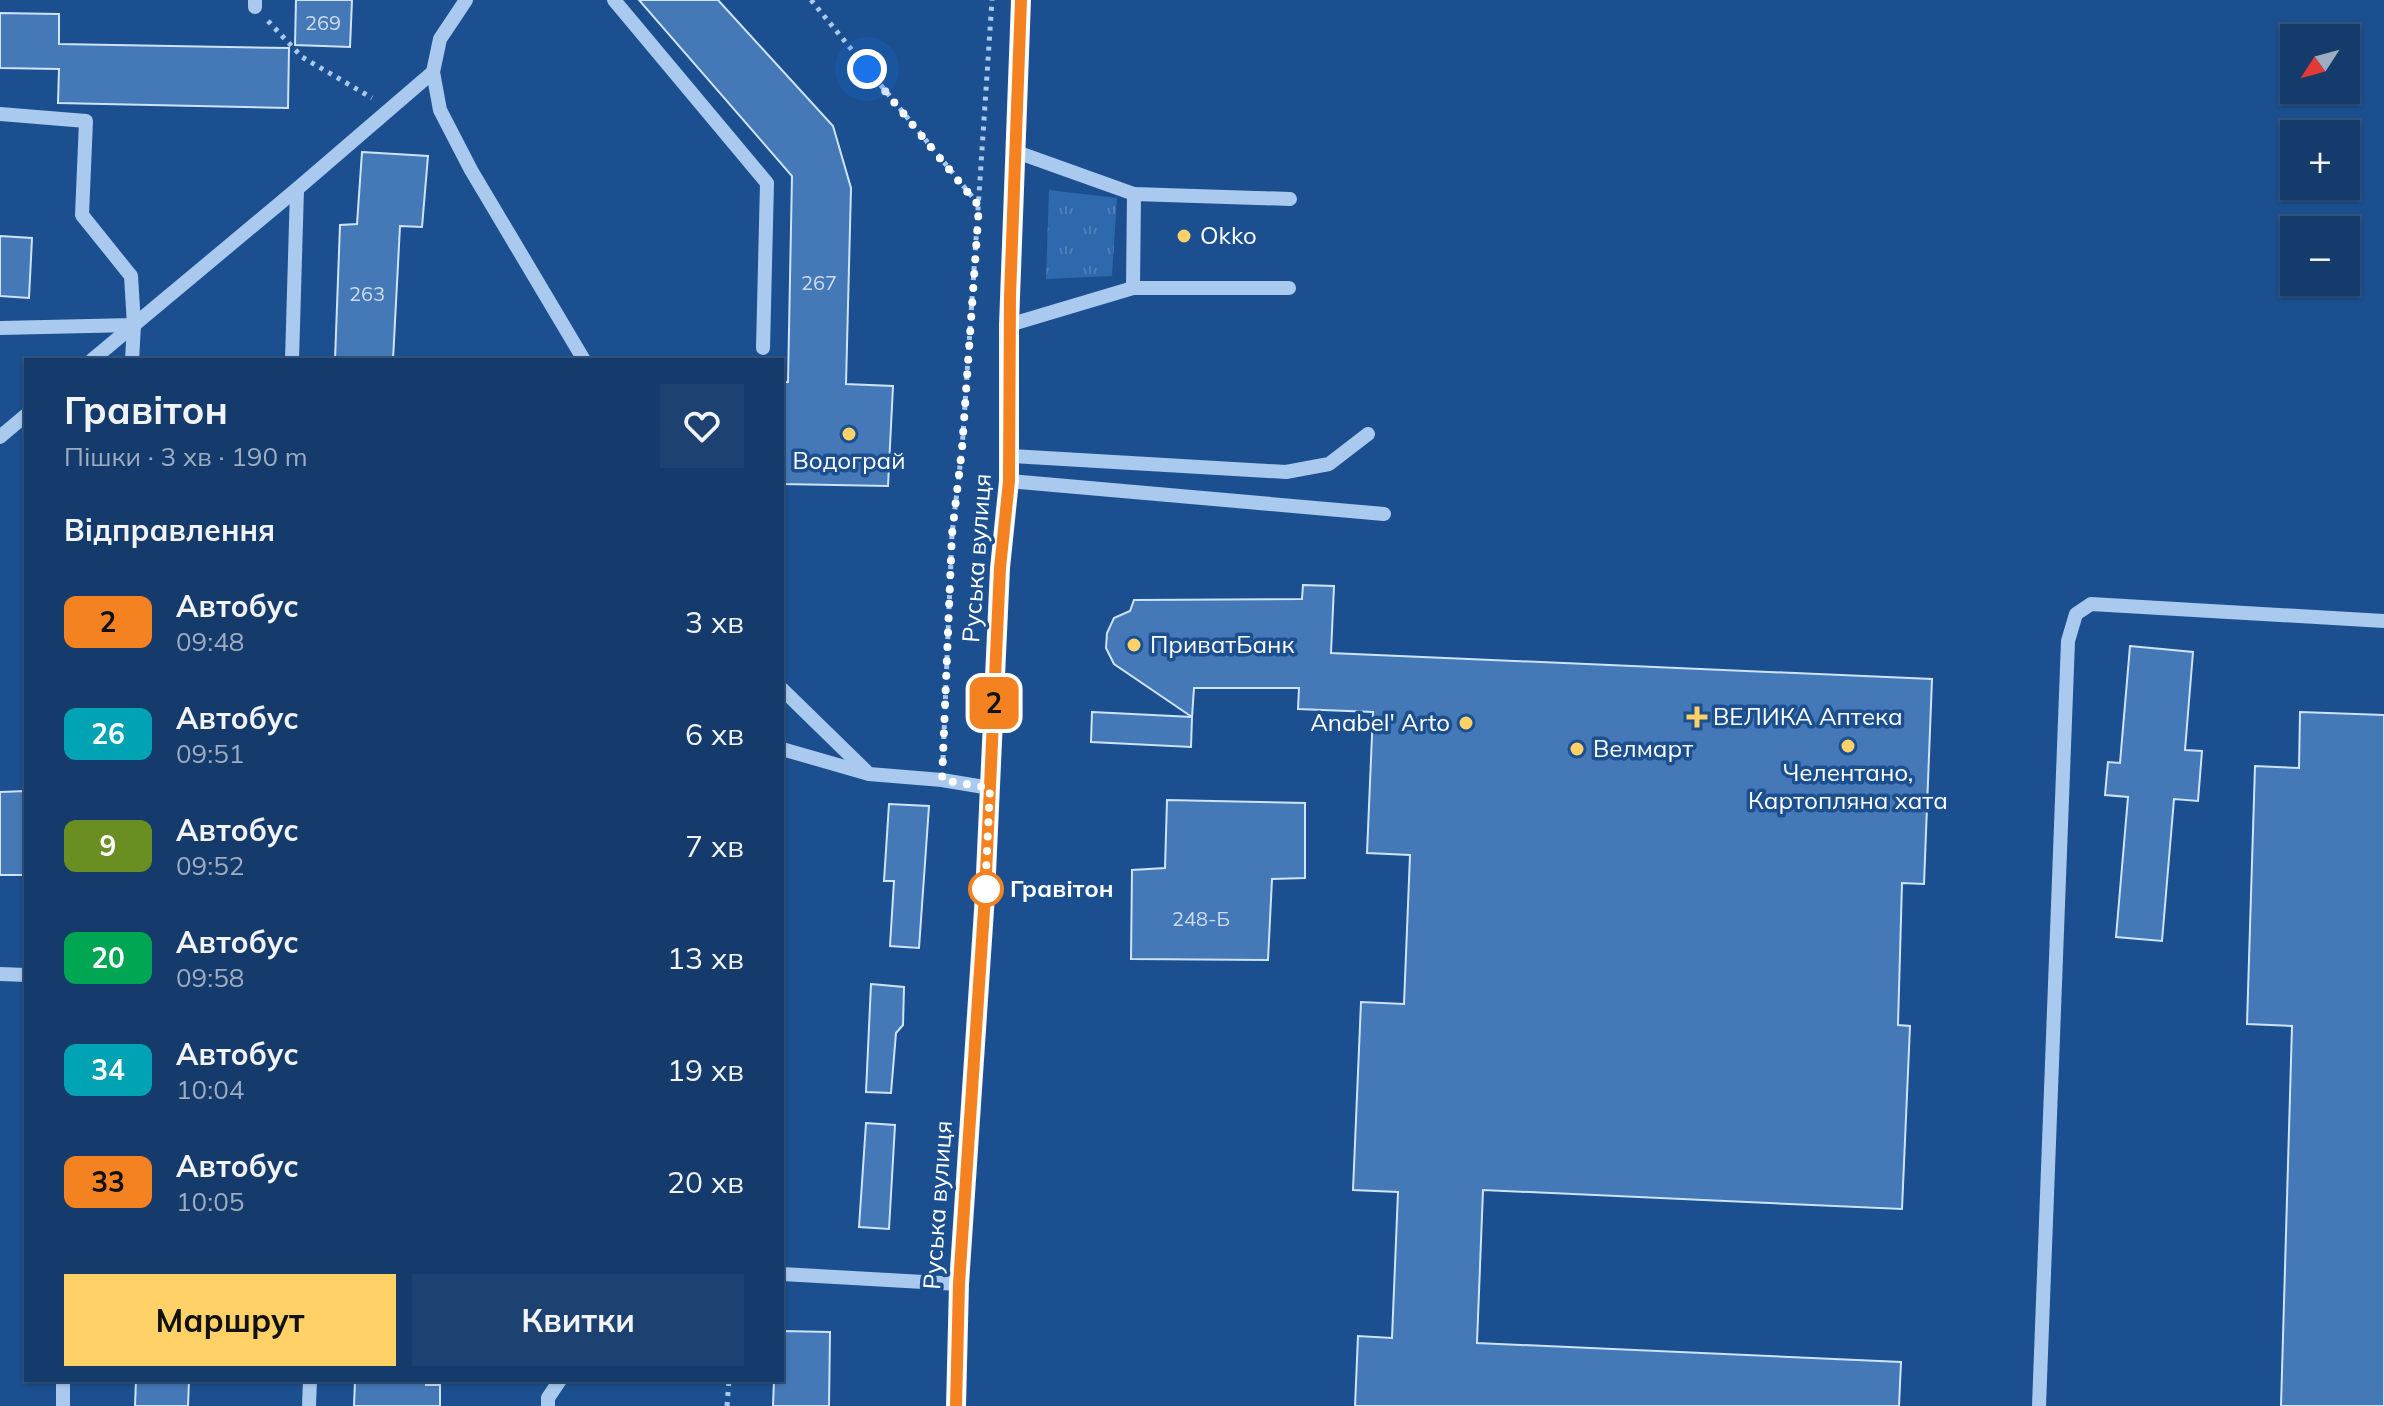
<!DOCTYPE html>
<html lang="uk">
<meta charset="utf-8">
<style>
body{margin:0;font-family:Mulish,sans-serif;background:#1d4271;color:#f1f3f6;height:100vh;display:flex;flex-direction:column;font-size:30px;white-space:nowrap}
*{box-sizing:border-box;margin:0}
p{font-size:26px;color:#9dadc1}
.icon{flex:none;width:44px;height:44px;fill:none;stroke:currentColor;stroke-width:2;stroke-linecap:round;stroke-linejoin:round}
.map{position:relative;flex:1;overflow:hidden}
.drawer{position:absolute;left:24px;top:358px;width:760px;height:1024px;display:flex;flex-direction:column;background:#143b6b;border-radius:0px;box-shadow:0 2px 6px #0004,0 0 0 2px #33557e}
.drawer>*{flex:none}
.badge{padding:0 16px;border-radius:12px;font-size:28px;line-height:52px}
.needle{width:52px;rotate:234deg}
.buttons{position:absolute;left:2280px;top:24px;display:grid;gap:16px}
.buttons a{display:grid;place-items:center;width:80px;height:80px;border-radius:0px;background:#143b6b;box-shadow:0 2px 6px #0004,0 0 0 2px #33557e;font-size:40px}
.you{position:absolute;width:40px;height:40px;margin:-20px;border:6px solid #fff;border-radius:50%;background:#1a73e8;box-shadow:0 0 0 12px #1a73e833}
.map>.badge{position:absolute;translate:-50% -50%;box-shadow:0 0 0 4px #fff}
h2{padding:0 40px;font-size:30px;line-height:72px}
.round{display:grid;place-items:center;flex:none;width:84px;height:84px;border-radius:0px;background:#1d4271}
.head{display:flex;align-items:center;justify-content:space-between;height:136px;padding:0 40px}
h1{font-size:38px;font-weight:700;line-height:60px}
.button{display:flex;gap:16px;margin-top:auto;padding:16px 40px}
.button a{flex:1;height:92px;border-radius:0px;background:#ffd166;color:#111;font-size:32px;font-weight:700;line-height:92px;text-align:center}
.button a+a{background:#1d4271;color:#f1f3f6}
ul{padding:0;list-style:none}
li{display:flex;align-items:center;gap:24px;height:112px;padding:0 40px}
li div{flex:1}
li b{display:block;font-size:30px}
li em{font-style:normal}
li .badge{min-width:88px;font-weight:700;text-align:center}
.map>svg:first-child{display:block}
.grass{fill:url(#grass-tufts)}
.building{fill:#4478b7;stroke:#cfe3fa;stroke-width:2}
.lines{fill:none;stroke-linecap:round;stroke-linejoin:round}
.path{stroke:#a9c9ee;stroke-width:5;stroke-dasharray:4 6;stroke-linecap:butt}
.minor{stroke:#a9c9ee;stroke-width:14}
.major{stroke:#f0f6ff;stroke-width:20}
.line-casing{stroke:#fff;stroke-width:18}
.line{stroke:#f58220;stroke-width:12}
.walk{stroke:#fff;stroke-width:8;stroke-dasharray:0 14.4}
.poi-dot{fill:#ffd166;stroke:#1b4f8f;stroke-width:3}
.stop-dot{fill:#fff;stroke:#f58220;stroke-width:4}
.labels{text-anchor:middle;stroke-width:7;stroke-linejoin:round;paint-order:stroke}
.number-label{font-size:20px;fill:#d0dded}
.poi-label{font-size:24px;fill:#fff;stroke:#1b4f8f;text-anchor:start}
.street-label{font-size:24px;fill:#fff;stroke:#1b4f8f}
.stop-label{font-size:24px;font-weight:bold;fill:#fff;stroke:#1b4f8f;text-anchor:start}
</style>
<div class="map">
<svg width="2384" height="1406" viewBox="0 0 2384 1406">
<defs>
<pattern id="grass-tufts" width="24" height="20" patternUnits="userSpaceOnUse" patternTransform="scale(2)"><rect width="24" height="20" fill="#2e69ad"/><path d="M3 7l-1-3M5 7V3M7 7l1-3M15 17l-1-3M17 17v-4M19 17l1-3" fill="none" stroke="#4d80b9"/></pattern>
</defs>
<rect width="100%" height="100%" fill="#1b4f8f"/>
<path class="grass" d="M1049,190L1117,198L1112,276L1046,279Z"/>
<g class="building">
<path d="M296,0H352L350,47L295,45Z"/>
<path d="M639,0H718L833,126L851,188L846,384L893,386L888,486L782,484V382H788L792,176Z"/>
<path d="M0,13L59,14V44L289,48L288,108L58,103L59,69L0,68Z"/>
<path d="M362,152L428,156L422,227L400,226L393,360H335L340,225L357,224Z"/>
<path d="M0,236L32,238L29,298L0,296Z"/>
<path d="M1303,585L1334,586L1331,653L1932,679L1924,884L1902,883L1898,1025L1910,1026L1902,1209L1483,1190L1477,1343L1901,1362L1899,1406H1355L1358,1336L1392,1338L1398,1192L1353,1190L1361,1002L1404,1004L1410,855L1367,853L1373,712L1298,709L1299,688H1194L1192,717L1114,664L1106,648L1107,633L1114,618L1130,611L1134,600L1302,599Z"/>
<path d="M2130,646L2193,652L2185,750L2202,751L2198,801L2174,799L2162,941L2116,937L2128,797L2105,795L2108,762L2120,763Z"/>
<path d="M1092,712L1192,717L1191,747L1091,742Z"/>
<path d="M2300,712L2384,715V1406H2281L2292,1026L2247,1024L2255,766L2299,768Z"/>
<path d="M26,791V875H0V792Z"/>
<path d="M1167,800L1305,803V878L1272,879L1268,960L1131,959L1132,870L1165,868Z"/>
<path d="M889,804L929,806L919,948L890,946L894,881H884Z"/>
<path d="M871,984L904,987L903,1025L896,1033L891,1093L866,1092Z"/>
<path d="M866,1123L895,1125L889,1229L859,1227Z"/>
<path d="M782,1331L830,1332L829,1406H773L774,1380H782Z"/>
<path d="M136,1380H189L188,1406H135Z"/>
<path d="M371,1380H427L426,1385H440V1406H354L355,1381Z"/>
</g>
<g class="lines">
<g class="path">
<path d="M811,0L979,205"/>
<path d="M268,21L302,57L372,98"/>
<path d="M943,759L952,534L962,449L992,0"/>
<path d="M727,1406L729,1380"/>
</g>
<g class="minor">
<path d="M466,0L440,39L433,72L440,110L471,170L584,360"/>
<path d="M614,0L767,183L763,348"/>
<path d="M255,7V0"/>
<path d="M0,114L86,121L82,215L131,276L134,325L0,328"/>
<path d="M1014,151L1134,194L1290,199"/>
<path d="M1133,288L1134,194"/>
<path d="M1009,325L1133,288H1289"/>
<path d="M92,360L297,189L433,72"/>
<path d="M132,360L134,325"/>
<path d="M292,360L297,189"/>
<path d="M0,437L26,415"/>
<path d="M1010,456L1286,472L1329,464L1368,434"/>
<path d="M1009,481L1384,514"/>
<path d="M782,689L866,771"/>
<path d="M782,749L869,774L942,780L990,788"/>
<path d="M0,974L26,975"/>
<path d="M782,1274L959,1284"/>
<path d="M63,1406V1380"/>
<path d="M309,1406L310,1380"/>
<path d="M548,1406V1398L560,1380"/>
<path d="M2039,1406L2068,641L2076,614L2091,604L2384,621"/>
</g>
<path class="major" d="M956,1406L959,1284L985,895L1000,568L1009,481V325L1021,0"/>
</g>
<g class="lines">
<g class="line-casing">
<path id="line" d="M956,1406L959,1284L985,895L1000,568L1009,481L1010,296L1021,0"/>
</g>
<use href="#line" class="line"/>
<path class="walk" d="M867,69L979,206L962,449L952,534L942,780L990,788L985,895L986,889"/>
</g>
<g class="poi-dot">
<circle cx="1184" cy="236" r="8"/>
<circle cx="849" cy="434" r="8"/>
<circle cx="1134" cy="645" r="8"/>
<path d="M1693 705h8v8h8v8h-8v8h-8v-8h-8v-8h8z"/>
<circle cx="1466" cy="723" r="8"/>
<circle cx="1848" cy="746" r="8"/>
<circle cx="1577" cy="749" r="8"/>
</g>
<circle class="stop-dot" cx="986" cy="889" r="16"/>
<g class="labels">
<g class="number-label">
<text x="323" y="30">269</text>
<text x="819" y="290">267</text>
<text x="367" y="301">263</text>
<text x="1201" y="926">248-Б</text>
</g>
<g class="poi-label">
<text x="1200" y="244">Okko</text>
<text x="849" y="469" text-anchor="middle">Водограй</text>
<text x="1150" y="653">ПриватБанк</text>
<text x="1713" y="725">ВЕЛИКА Аптека</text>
<text x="1450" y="731" text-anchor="end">Anabel' Arto</text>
<text x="1593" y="757">Велмарт</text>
<text x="1848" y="781" text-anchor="middle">Челентано,<tspan x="1848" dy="28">Картопляна хата</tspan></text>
</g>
<g class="street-label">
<text transform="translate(977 558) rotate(-86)" y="8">Руська вулиця</text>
<text transform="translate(938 1205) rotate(-86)" y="8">Руська вулиця</text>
</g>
<g class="stop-label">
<text x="1010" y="897">Гравітон</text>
</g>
</g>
</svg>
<div class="buttons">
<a><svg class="needle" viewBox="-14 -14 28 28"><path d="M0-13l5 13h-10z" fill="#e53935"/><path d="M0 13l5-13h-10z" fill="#9dadc1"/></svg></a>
<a>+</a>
<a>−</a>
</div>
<div class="you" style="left:867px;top:69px"></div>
<b class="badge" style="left:994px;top:703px;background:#f58220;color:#111">2</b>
<section class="drawer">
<div class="head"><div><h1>Гравітон</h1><p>Пішки · 3 хв · 190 m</p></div><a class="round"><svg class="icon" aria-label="heart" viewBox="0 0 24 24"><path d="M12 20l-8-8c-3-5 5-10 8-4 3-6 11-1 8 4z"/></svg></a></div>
<h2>Відправлення</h2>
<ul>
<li><span class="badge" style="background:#f58220;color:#111">2</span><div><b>Автобус</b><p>09:48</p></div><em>3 хв</em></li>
<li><span class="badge" style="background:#00a3b4;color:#fff">26</span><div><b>Автобус</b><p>09:51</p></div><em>6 хв</em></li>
<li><span class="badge" style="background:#6b8e23;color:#fff">9</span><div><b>Автобус</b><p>09:52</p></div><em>7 хв</em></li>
<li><span class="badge" style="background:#00a651;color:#fff">20</span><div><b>Автобус</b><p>09:58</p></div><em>13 хв</em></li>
<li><span class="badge" style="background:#00a3b4;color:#fff">34</span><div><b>Автобус</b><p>10:04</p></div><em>19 хв</em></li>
<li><span class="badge" style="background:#f58220;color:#111">33</span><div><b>Автобус</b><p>10:05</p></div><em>20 хв</em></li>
</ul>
<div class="button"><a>Маршрут</a><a>Квитки</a></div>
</section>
</div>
